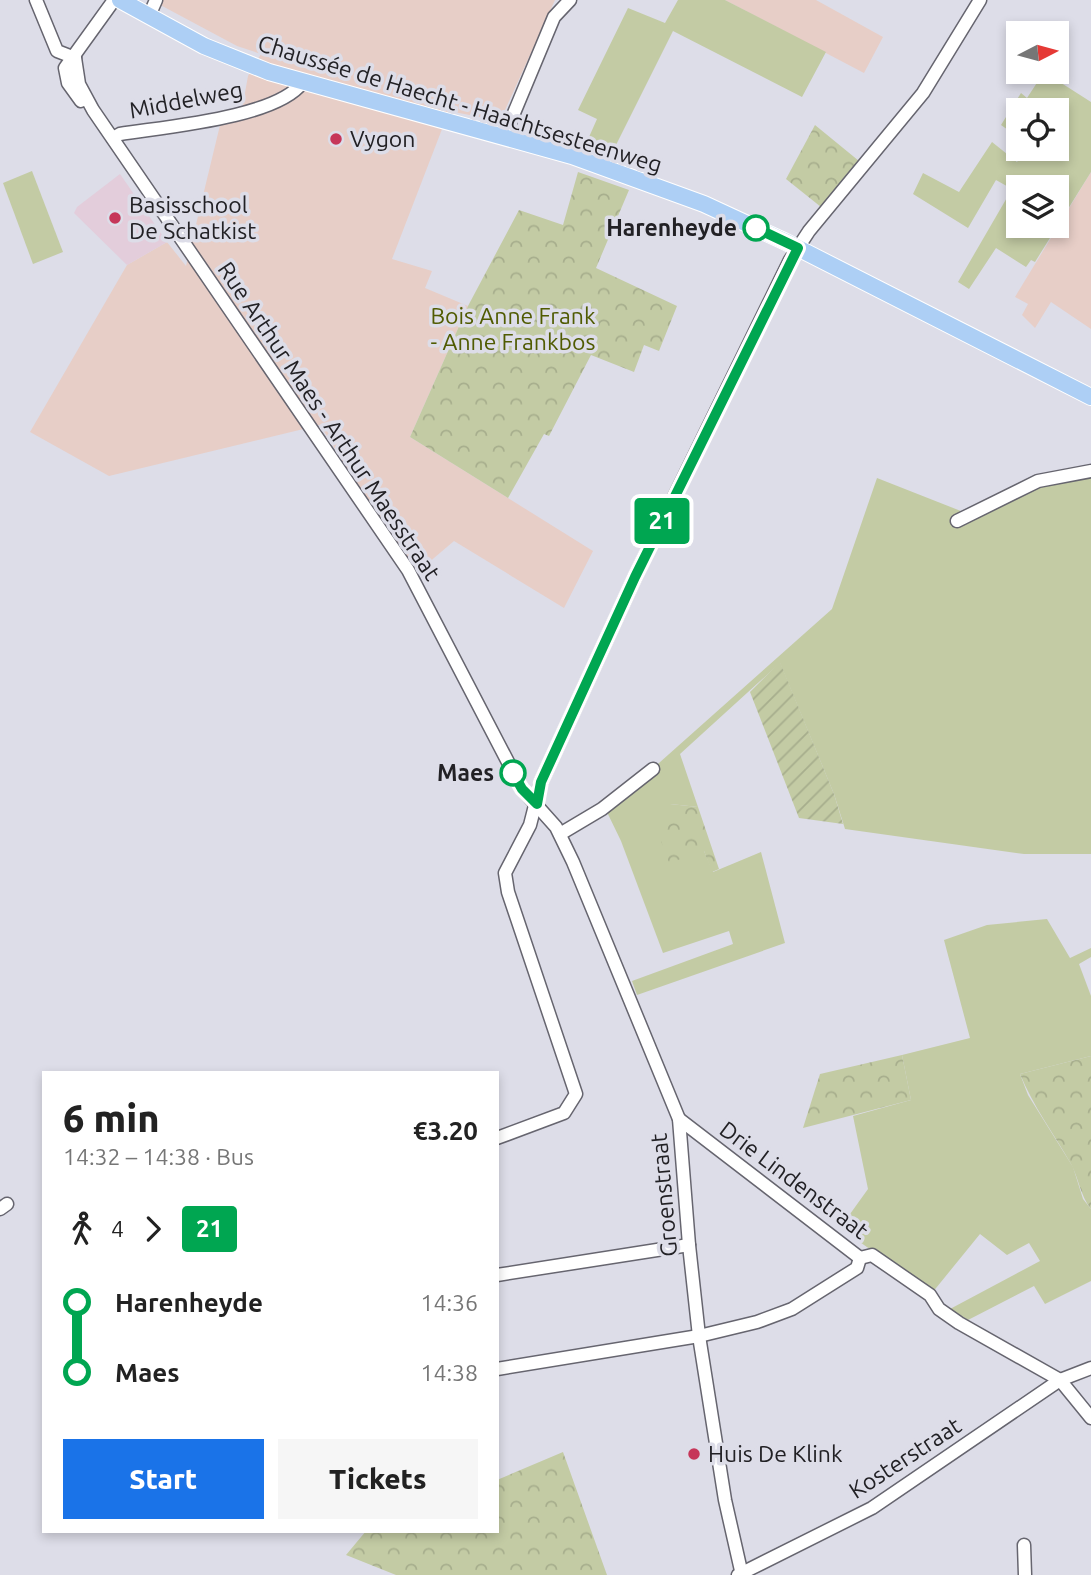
<!DOCTYPE html>
<meta charset="utf-8">
<style>
body{margin:0;font-family:Ubuntu,sans-serif;background:#f6f6f6;color:#222;height:100vh;display:flex;flex-direction:column;font-size:26px;white-space:nowrap}
*{box-sizing:border-box;margin:0}
p{font-size:23px;color:#767676}
.icon{flex:none;width:38px;height:38px;fill:none;stroke:currentColor;stroke-width:2;stroke-linecap:round;stroke-linejoin:round}
.map{position:relative;flex:1;overflow:hidden}
.sheet{position:absolute;left:42px;top:1071px;width:457px;height:462px;display:flex;flex-direction:column;background:#fff;border-radius:0px;box-shadow:0 4px 10px #0003}
.sheet>*{flex:none}
.badge{padding:0 14px;border-radius:5px;font-size:24px;line-height:46px}
.needle{width:46px;rotate:84deg}
.buttons{position:absolute;left:1006px;top:21px;display:grid;gap:14px}
.buttons a{display:grid;place-items:center;width:63px;height:63px;border-radius:0px;background:#fff;box-shadow:0 4px 10px #0003;font-size:35px}
.map>.badge{position:absolute;translate:-50% -50%;box-shadow:0 0 0 4px #fff}
.legs{display:flex;align-items:center;gap:10px;height:77px;padding:0 21px;font-size:23px}
.legs p{margin-inline-start:auto}
.overview{display:flex;align-items:center;justify-content:space-between;height:119px;padding:0 21px}
h1{font-size:38px;font-weight:800;line-height:52px}
.cta{display:flex;gap:14px;margin-top:auto;padding:14px 21px}
.cta a{flex:1;height:80px;border-radius:0px;background:#1a73e8;color:#fff;font-size:28px;font-weight:800;line-height:80px;text-align:center}
.cta a+a{background:#f6f6f6;color:#222}
ul{padding:0 21px;list-style:none}
li{display:flex;align-items:center;gap:24px;height:70px;font-size:26px}
li i{display:grid;place-items:center;width:10px;height:100%;margin:0 9px;background:currentColor}
li i::after{content:'';width:18px;height:18px;margin:-9px;border:5px solid;border-radius:50%;background:#fff}
li p{margin-inline-start:auto}
li:first-child i{background:linear-gradient(#0000 50%,currentColor 0)}
li:last-child i{background:linear-gradient(currentColor 50%,#0000 0)}
.map>svg:first-child{display:block}
.industrial{fill:#e7cec7}
.education{fill:#e3cddb}
.grass{fill:#c3cba4;fill-rule:evenodd}
.forest{fill:url(#forest-crowns)}
.garden{fill:url(#garden-furrows)}
.lines{fill:none;stroke-linecap:round;stroke-linejoin:round}
.minor-casing{stroke:#66656f;stroke-width:15}
.major-casing{stroke:#fff;stroke-width:18}
.minor{stroke:#fff;stroke-width:12}
.major{stroke:#adcff5;stroke-width:16}
.line-1-casing{stroke:#fff;stroke-width:16}
.line-1{stroke:#00a651;stroke-width:10}
.poi-dot{fill:#c63659;stroke:#dddde8;stroke-width:2.5}
.stop-1-dot{fill:#fff;stroke:#00a651;stroke-width:3.5}
.labels{text-anchor:middle;stroke-width:7;stroke-linejoin:round;paint-order:stroke}
.street-label{font-size:23px;fill:#222125;stroke:#dddde8}
.poi-label{font-size:23px;fill:#222125;stroke:#dddde8;text-anchor:start}
.stop-label{font-size:23px;font-weight:bold;fill:#222125;stroke:#dddde8;text-anchor:end}
.park-label{font-size:23px;fill:#505b02;stroke:#dddde8}
</style>
<div class="map">
<svg width="1091" height="1575" viewBox="0 0 1091 1575">
<defs>
<pattern id="forest-crowns" width="20" height="18" patternUnits="userSpaceOnUse" patternTransform="scale(1.75)"><rect width="20" height="18" fill="#c3cba4"/><path d="M2 6a3 3 0 1 1 6 0M12 15a3 3 0 1 1 6 0" fill="none" stroke="#a7ae8d"/></pattern>
<pattern id="garden-furrows" width="10" height="10" patternUnits="userSpaceOnUse" patternTransform="scale(1.75)"><rect width="10" height="10" fill="#c3cba4"/><path d="M-1 1l2-2M0 10L10 0M9 11l2-2" fill="none" stroke="#a7ae8d"/></pattern>
</defs>
<rect width="100%" height="100%" fill="#dddde8"/>
<g class="industrial">
<path d="M151,0H555L500,121L449,111L392,259L432,271L425,288L468,306L410,437L593,551L564,608L454,541L414,575L320,425L109,476L30,432L127,265L167,242L186,266L221,121L242,109L248,76L261,54L237,46Z"/>
<path d="M725,0H816L883,37L864,73Z"/>
<path d="M1091,172V329L1051,302L1035,328L1022,315L1028,304L1015,297Z"/>
</g>
<path class="education" d="M120,174L167,242L127,265L74,213L77,207Z"/>
<g class="grass">
<path d="M678,0H725L826,52L802,97L673,31L611,155L585,146L597,119L578,110L628,8L665,23Z"/>
<path d="M1044,72L1091,102V172L1035,262L1031,260L1026,267L996,248L969,289L958,282L1012,189L996,180L968,228L913,194L923,173L959,192L992,142L1017,162L1026,149H1057V110H1018V137L1001,125L1021,93L1027,98ZM1018,187H1057V226H1018Z"/>
<path d="M32,171L63,252L33,264L3,183Z"/>
<path d="M1091,474V854H1024L845,829L834,794L780,663L680,754L698,807L670,804L704,851L713,872L761,852L785,943L637,995L632,981L733,944L729,931L663,953L621,841L605,808L612,798L659,763L832,609L877,478L971,515L1039,484Z"/>
<path d="M1047,919L1070,958L1091,948V957L1079,964L1091,996V1056L1020,1074L1028,1095L1073,1167L1083,1199L1091,1209V1281L1045,1304L1034,1286L968,1320L950,1309L1040,1261L1029,1243L1007,1255L980,1234L932,1293L840,1228L868,1189L853,1116L911,1100L902,1055L970,1038L944,940L987,925Z"/>
</g>
<g class="forest">
<path d="M815,125L859,161L821,207L786,179Z"/>
<path d="M578,172L629,190L596,268L677,306L659,351L644,345L634,372L591,355L549,436L544,434L508,498L410,437L468,306L519,210L563,225Z"/>
<path d="M670,804L698,807L719,869L712,872L704,851L669,863L661,841Z"/>
<path d="M902,1055L911,1100L803,1128L820,1074Z"/>
<path d="M1091,1056V1209C1080,1195 1079,1179 1071,1164C1054,1134 1033,1106 1020,1074Z"/>
<path d="M563,1452L607,1575H396L346,1555L366,1531H497V1480Z"/>
</g>
<path class="garden" d="M780,662L834,794L843,824L799,818L750,692Z"/>
<g class="lines">
<g class="minor-casing">
<g id="minor">
<path d="M36,0L57,51L75,58"/>
<path d="M149,16L156,0"/>
<path d="M75,58L79,84L93,110L408,570L522,789L556,827L573,862L679,1119L689,1245L699,1336L725,1500L742,1575"/>
<path d="M81,101L68,83L65,68L114,0"/>
<path d="M504,137L554,17L570,0"/>
<path d="M113,138L120,134C163,127 276,118 302,83"/>
<path d="M957,521L1038,481L1091,471"/>
<path d="M560,834L602,809L653,769"/>
<path d="M679,1119L860,1258L872,1255L930,1295L939,1309L959,1323L1060,1380L1091,1418"/>
<path d="M497,1138L564,1113L576,1094L508,892L505,873L530,825L541,782L635,577L790,260L809,231L923,93L980,0"/>
<path d="M0,1209L7,1204"/>
<path d="M497,1275L689,1245"/>
<path d="M497,1369L699,1336L757,1322L792,1309L857,1268L860,1258"/>
<path d="M1024,1545L1025,1575"/>
<path d="M738,1575L872,1508L1060,1380L1091,1368"/>
</g>
</g>
<g class="major-casing">
<path id="major" d="M120,0L204,46L269,72L572,156L704,204L784,241L1091,397"/>
</g>
<use href="#minor" class="minor"/>
<use href="#major" class="major"/>
</g>
<g class="lines">
<g class="line-1-casing">
<path id="line-1" d="M513,773L522,789L537,804L541,782L635,577L798,248L756,228"/>
</g>
<use href="#line-1" class="line-1"/>
</g>
<g class="poi-dot">
<circle cx="336" cy="139" r="7"/>
<circle cx="115" cy="218" r="7"/>
<circle cx="694" cy="1454" r="7"/>
</g>
<g class="stop-1-dot">
<circle cx="756" cy="228" r="12"/>
<circle cx="513" cy="773" r="12"/>
</g>
<g class="labels">
<g class="street-label">
<text transform="translate(186 100) rotate(-11)" y="8">Middelweg</text>
<text transform="translate(460 104) rotate(17)" y="8">Chaussée de Haecht - Haachtsesteenweg</text>
<text transform="translate(329 421) rotate(56)" y="8">Rue Arthur Maes - Arthur Maesstraat</text>
<text transform="translate(794 1180) rotate(37)" y="8">Drie Lindenstraat</text>
<text transform="translate(664 1195) rotate(-95)" y="8">Groenstraat</text>
<text transform="translate(905 1458) rotate(-33)" y="8">Kosterstraat</text>
</g>
<g class="poi-label">
<text x="350" y="147">Vygon</text>
<text x="129" y="213">Basisschool<tspan x="129" dy="26">De Schatkist</tspan></text>
<text x="708" y="1462">Huis De Klink</text>
</g>
<g class="stop-label">
<text x="737" y="236">Harenheyde</text>
<text x="494" y="781">Maes</text>
</g>
<g class="park-label">
<text x="513" y="324">Bois Anne Frank<tspan x="513" dy="26">- Anne Frankbos</tspan></text>
</g>
</g>
</svg>
<div class="buttons">
<a><svg class="needle" viewBox="-14 -14 28 28"><path d="M0-13l5 13h-10z" fill="#e53935"/><path d="M0 13l5-13h-10z" fill="#767676"/></svg></a>
<a><svg class="icon" aria-label="locate" viewBox="0 0 24 24"><circle cx="12" cy="12" r="6"/><path d="M12 2v4M12 18v4M2 12h4M18 12h4"/></svg></a>
<a><svg class="icon" aria-label="layers" viewBox="0 0 24 24"><path d="M12 4l9 5-9 5-9-5zM3 14l9 5 9-5"/></svg></a>
</div>
<b class="badge" style="left:662px;top:521px;background:#00a651;color:#fff">21</b>
<section class="sheet">
<div class="overview"><div><h1>6 min</h1><p>14:32 – 14:38 · Bus</p></div><b>€3.20</b></div>
<div class="legs"><svg class="icon" aria-label="walk" viewBox="0 0 24 24"><circle cx="13" cy="4" r="2"/><path d="M13 8l-2 6 4 7M11 14l-3 7M7 12l3-4h3l4 4"/></svg>4<svg class="icon" aria-label="forward" viewBox="0 0 24 24"><path d="M9 5l7 7-7 7"/></svg><b class="badge" style="background:#00a651;color:#fff">21</b></div>
<ul>
<li><i style="color:#00a651"></i><b>Harenheyde</b><p>14:36</p></li>
<li><i style="color:#00a651"></i><b>Maes</b><p>14:38</p></li>
</ul>
<div class="cta"><a>Start</a><a>Tickets</a></div>
</section>
</div>
